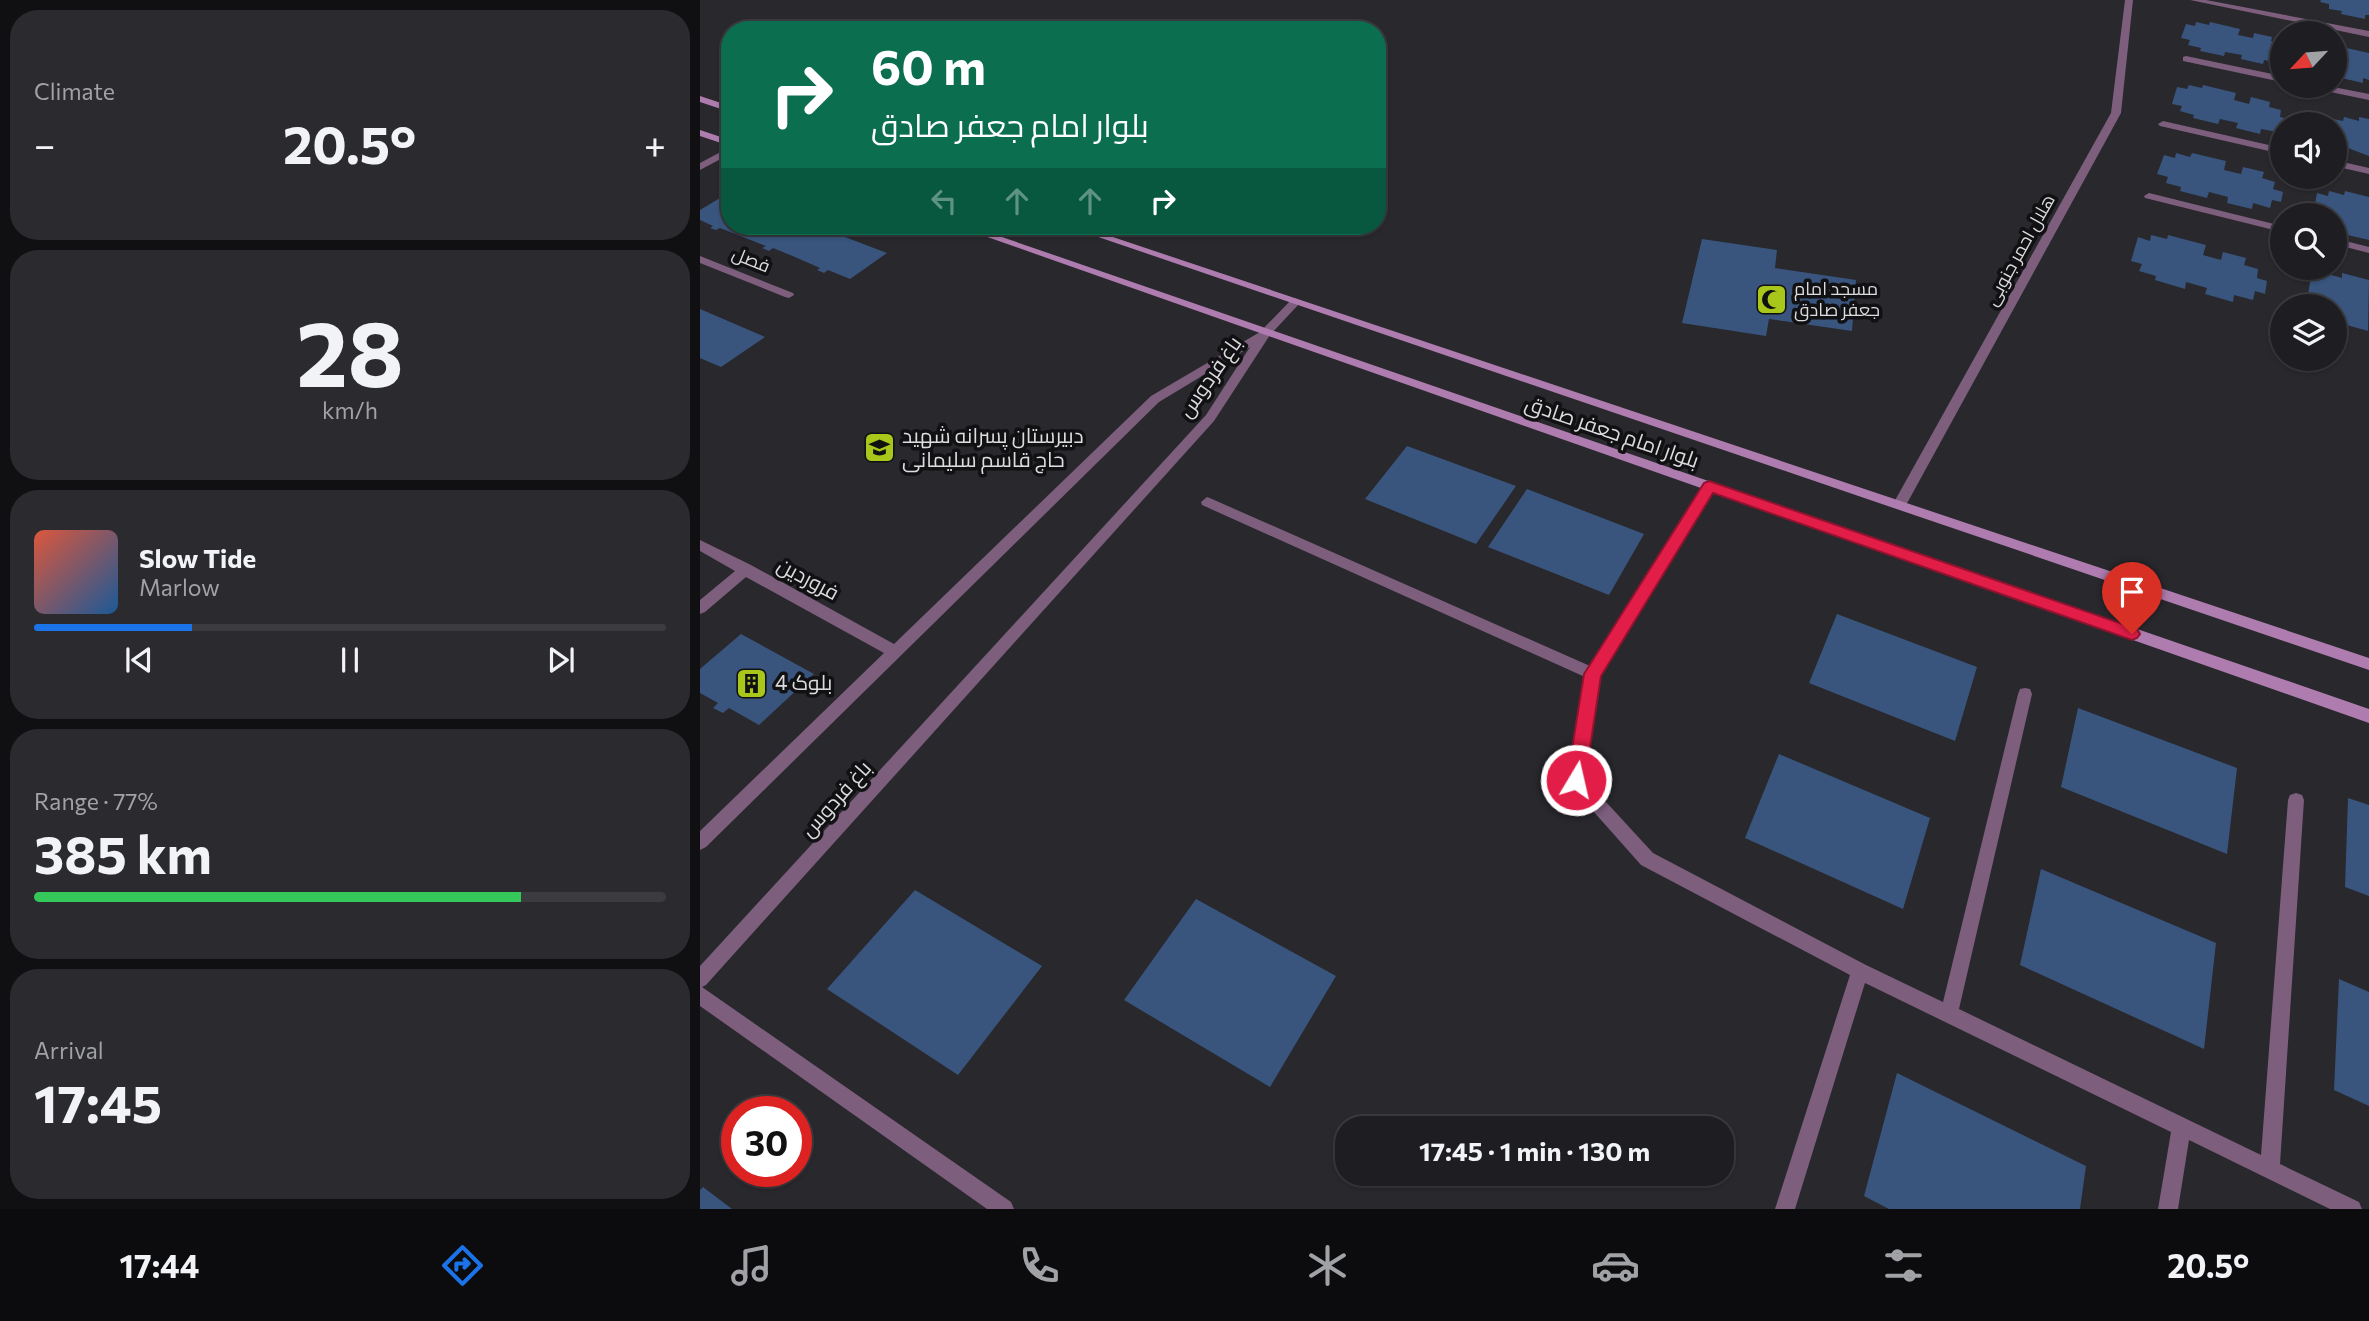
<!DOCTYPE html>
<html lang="en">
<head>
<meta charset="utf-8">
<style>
	body { margin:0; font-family:Commissioner,Cairo,sans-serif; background:#2b2b2f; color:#f1f3f6; height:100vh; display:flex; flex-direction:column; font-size:26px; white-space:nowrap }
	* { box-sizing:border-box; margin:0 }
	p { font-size:23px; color:#a1a2a5 }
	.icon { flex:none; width:38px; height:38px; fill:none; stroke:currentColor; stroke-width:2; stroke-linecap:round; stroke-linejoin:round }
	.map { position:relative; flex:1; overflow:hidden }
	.details { display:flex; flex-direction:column; gap:10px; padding:10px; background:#101013; width:700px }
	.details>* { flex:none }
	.hud { position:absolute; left:21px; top:21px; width:665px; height:214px; border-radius:28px; box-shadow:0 2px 5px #0004,0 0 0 2px #3c3c40; background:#0b6e4f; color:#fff; overflow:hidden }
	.needle { width:46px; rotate:244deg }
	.fabs { position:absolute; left:1570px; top:21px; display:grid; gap:14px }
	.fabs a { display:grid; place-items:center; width:77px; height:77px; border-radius:50%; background:#1e1e22; box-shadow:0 2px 5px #0004,0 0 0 2px #3c3c40; font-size:35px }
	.speed { position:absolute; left:21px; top:1096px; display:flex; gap:14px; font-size:35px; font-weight:700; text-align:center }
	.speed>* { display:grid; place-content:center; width:91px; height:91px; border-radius:50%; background:#1e1e22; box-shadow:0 2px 5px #0004,0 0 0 2px #3c3c40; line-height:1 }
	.speed .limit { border:10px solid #d22; background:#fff; color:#111 }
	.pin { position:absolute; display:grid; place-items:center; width:60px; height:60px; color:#fff; margin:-72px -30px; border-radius:50% 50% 50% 0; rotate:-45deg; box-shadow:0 0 7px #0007 }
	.pin .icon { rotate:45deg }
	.me { position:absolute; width:77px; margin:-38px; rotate:9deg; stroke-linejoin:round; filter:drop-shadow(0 0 5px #0008) }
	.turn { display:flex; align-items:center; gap:24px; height:147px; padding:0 35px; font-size:32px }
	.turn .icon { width:91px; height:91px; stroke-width:2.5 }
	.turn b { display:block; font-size:49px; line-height:60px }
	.lanes { display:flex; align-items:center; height:66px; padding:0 35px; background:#0003; justify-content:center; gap:35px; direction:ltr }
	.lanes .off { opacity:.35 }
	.big { font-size:52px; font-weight:700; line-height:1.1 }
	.details .card { flex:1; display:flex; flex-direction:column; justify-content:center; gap:10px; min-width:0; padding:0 24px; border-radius:28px; background:#2b2b2f }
	.details .dial { align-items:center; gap:0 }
	.dial b { font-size:91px; line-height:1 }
	.song { display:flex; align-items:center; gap:21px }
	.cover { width:84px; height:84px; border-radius:10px; background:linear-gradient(135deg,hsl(10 70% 55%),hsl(210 70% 35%)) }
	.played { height:7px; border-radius:4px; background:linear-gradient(90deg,#1a73e8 25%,#3c3c40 25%) }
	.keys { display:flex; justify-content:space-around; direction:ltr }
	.heat { display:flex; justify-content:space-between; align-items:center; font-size:38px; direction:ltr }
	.charge { height:10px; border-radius:5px; background:linear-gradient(90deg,#34c759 77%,#3c3c40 0) }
	.trip { position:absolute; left:635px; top:1116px; width:399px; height:70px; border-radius:28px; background:#1e1e22; box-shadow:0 2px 5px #0004,0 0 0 2px #3c3c40; font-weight:700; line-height:70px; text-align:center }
	.tab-bar { display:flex; height:112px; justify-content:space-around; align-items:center; background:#0c0c0e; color:#a1a2a5 }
	.tab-bar .icon { width:49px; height:49px }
	.tab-bar .selected { color:#1a73e8 }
	.tab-bar b { font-size:32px; color:#f1f3f6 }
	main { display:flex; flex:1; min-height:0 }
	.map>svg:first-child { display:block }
</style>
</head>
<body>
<main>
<section class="details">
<div class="card"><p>Climate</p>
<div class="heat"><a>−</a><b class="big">20.5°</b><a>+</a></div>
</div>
<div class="card dial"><b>28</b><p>km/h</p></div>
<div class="card">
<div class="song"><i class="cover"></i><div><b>Slow Tide</b><p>Marlow</p></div></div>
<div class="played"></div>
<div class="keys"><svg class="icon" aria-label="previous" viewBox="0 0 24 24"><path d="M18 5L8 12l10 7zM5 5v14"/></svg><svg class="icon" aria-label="pause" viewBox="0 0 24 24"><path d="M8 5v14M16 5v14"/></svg><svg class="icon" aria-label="next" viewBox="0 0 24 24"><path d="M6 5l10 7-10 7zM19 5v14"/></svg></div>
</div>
<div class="card"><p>Range · 77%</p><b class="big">385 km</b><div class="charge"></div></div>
<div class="card"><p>Arrival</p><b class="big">17:45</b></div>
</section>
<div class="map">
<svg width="1669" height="1209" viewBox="0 0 1669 1209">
	<rect width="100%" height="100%" fill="#28282d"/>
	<path fill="#39557e" d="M1621 0H1669V15H1665V19L1641 14 1642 11 1629 9V4L1620 2Z
		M1496 22 1509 25 1510 22 1540 29 1538 35 1553 38 1554 33 1572 37 1571 41 1582 44V58L1580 57 1578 63 1564 60 1563 64 1541 59 1542 55 1525 52 1524 56 1500 51 1501 48 1488 45 1490 40 1481 38 1486 24 1495 26Z
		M1642 47 1669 53V80L1663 78V83L1637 77 1634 74V49L1642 50Z
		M1489 85 1502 88 1503 85 1536 93 1534 100 1549 104 1551 97 1570 102 1569 107 1581 110 1580 117 1589 119 1587 124 1578 126 1577 132 1561 129 1560 134 1536 128 1538 123 1520 119 1518 124 1493 118 1494 115 1480 111 1482 106 1472 104 1477 87 1487 89Z
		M1644 117 1659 121V117L1669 119V156L1640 145 1641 140 1634 138 1633 119 1643 121Z
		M1476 153 1490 157 1492 153 1526 161 1524 170 1541 174 1543 167 1564 172 1562 178 1575 182 1573 189 1583 192 1581 202 1572 200 1570 208 1553 203 1552 209 1527 203 1528 197 1509 192 1507 198 1480 191 1481 187 1466 183 1468 177 1457 174 1464 155 1475 158Z
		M1629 191 1644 195 1645 191 1669 197V240L1639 233 1640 228 1634 227V215H1613L1617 193 1628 196Z
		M30 192V226H116L187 253 150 279 128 270 124 273 117 270 120 268 95 257 73 248 69 251 62 248 66 246 20 228 16 230 10 228 13 226 0 220V210Z
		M1451 235 1467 239 1468 235 1506 245 1503 255 1521 260 1523 252 1546 258 1544 265 1558 269 1557 278 1567 281 1565 294 1555 291 1553 300 1534 295 1533 302 1505 294 1507 288 1486 282 1485 289 1455 280 1456 276 1439 271 1442 264 1431 261 1438 237 1450 241Z
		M1002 239 1077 250 1075 268 1156 280 1152 331 1069 319 1066 336 982 323Z
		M1624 273 1642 278V273L1669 280 1668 331 1636 322 1634 306H1619L1607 301 1611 276 1624 279Z
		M0 309 7 312 65 337 21 367 0 358Z
		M707 446 816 486 776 544 665 499Z
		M827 489 944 534 909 595 788 547Z
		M1137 614 1277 667 1255 741 1109 683Z
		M41 634 114 674 59 725 29 708 23 713 13 708 18 703 0 693V669Z
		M1378 708 1537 768 1527 854 1361 787Z
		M1079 754 1230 818 1203 909 1045 838Z
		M1648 798 1669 805V896L1645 887Z
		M1341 869 1516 943 1504 1049 1320 965Z
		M215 890 342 966 258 1075 127 989Z
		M496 899 636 976 570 1087 424 1000Z
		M1639 979 1669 992V1106L1634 1090Z
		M1197 1073 1386 1166 1380 1209H1189L1164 1196Z
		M3 1187 32 1209H0V1190Z"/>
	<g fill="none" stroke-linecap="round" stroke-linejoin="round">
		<path fill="#7d5e7d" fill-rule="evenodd" d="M1425 0H1433L1421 113 1205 507H1195L1193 504 1411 113Z
			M1490 0H1506L1669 31V37Z
			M1486 56 1582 76V82L1483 61V57Z
			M1612 86H1628L1669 94V100L1616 89Z
			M1463 121 1582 148V154L1460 126 1458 124Z
			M30 147V154L0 170V163Z
			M1634 160 1669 168V174L1634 166Z
			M1449 193 1582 226V232L1445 198 1444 196Z
			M1634 238 1669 247V253L1634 244Z
			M0 256 93 293 94 295 89 298 85 297 0 263Z
			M595 298 601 302 599 304 570 335 514 421 6 985 2 987 311 1202 314 1209H287L0 1006V966L506 415 550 347 459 402 6 847 0 850V831L184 653 46 577 5 612 0 614V600L35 571 0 551V540L51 565 194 644 451 396 560 332 591 300Z
			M1009 482 1015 487 1014 490 900 675 884 778 953 853 1166 965 1243 1002 1318 694 1320 689 1325 688 1330 689 1332 694 1259 1009 1561 1155 1588 800 1590 795 1596 793 1602 795 1604 800 1580 1164 1659 1202 1662 1209H1630L1489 1140 1478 1209H1458L1471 1132 1165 983 1095 1209H1075L1150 975 941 865 870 785 868 780 885 677 502 505 501 502 507 497 512 499 890 666 1004 484Z"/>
		<path fill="#ae7cae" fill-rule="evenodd" d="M0 96 30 106V112L0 102Z
			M0 130 30 140V146L0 136Z
			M256 226H270L1669 709V723Z
			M366 226H380L1669 658V670Z"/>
	</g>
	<path fill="#e11d48" stroke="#92132f" stroke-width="2" d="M1009 481 1437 629 1440 634 1437 638 1432 640 1013 493 901 676 885 780 883 786 876 788 870 786 867 780 884 674 1004 483Z"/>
	<defs>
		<symbol id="mosque-square" viewBox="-11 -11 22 22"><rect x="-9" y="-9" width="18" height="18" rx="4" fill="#a9c71b" stroke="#111113"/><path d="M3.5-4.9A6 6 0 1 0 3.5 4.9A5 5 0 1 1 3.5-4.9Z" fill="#111"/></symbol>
		<symbol id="school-square" viewBox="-11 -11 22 22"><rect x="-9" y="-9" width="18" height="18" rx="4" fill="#a9c71b" stroke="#111113"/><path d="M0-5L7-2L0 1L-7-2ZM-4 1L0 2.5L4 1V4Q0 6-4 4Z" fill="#111"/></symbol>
		<symbol id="building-square" viewBox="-11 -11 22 22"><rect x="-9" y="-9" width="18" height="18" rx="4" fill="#a9c71b" stroke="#111113"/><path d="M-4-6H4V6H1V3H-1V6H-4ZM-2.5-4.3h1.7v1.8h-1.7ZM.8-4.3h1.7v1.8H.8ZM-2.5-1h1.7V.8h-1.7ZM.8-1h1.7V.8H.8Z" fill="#111"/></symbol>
	</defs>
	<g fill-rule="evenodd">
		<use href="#mosque-square" x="1054" y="282" width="35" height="35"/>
		<use href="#school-square" x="162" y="430" width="35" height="35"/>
		<use href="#building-square" x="34" y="666" width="35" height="35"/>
	</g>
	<g text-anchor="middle" stroke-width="7" stroke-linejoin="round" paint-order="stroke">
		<g font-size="18" fill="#dcdcdf" stroke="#111113">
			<text transform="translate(1320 250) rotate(-61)" y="6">هلال احمر جنوبی</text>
			<text transform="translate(51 260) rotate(22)" y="6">فصل</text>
		</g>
		<g font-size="18" fill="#dcdcdf" stroke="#111113" text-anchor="start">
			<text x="1094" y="295">مسجد امام<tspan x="1094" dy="21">جعفر صادق</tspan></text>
		</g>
		<g font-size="21" fill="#dcdcdf" stroke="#111113">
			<text transform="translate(510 377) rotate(-55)" y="7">باغ فردوس</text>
			<text transform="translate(912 432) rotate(19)" y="7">بلوار امام جعفر صادق</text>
			<text transform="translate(108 579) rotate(28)" y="7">فروردین</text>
			<text transform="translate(136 799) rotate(-48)" y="7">باغ فردوس</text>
		</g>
		<g font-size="21" fill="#dcdcdf" stroke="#111113" text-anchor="start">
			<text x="202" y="443">دبیرستان پسرانه شهید<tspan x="202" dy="24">حاج قاسم سلیمانی</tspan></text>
			<text x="75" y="690">بلوک 4</text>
		</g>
	</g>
</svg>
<div class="fabs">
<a><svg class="needle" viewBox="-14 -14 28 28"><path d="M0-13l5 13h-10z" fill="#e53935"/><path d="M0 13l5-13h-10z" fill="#a1a2a5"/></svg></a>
<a><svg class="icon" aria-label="sound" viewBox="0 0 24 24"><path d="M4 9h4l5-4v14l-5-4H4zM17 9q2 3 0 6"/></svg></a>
<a><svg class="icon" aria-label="search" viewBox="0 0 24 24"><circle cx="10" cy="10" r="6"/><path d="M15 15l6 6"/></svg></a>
<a><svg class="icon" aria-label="layers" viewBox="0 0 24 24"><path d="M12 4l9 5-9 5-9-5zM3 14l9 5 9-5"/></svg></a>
</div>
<div class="speed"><div class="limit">30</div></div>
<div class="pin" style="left:1432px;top:634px;background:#d93025"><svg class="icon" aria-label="arrive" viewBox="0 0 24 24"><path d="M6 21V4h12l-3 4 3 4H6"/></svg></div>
<svg class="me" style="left:876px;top:780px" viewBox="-20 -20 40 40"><circle r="17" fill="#e11d48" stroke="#fff" stroke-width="3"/><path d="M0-11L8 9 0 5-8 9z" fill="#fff"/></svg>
<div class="trip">17:45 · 1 min · 130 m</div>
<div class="hud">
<div class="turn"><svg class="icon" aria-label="right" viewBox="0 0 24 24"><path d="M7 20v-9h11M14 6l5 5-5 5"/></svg><div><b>60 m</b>بلوار امام جعفر صادق</div></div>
<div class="lanes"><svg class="icon off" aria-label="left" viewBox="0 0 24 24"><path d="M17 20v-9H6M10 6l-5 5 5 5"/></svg><svg class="icon off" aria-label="ahead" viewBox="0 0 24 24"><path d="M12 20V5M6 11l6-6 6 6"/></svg><svg class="icon off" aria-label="ahead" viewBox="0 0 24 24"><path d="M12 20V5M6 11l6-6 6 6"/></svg><svg class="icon" aria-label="right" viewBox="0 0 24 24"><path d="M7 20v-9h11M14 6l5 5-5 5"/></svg></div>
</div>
</div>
</main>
<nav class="tab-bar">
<b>17:44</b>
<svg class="icon selected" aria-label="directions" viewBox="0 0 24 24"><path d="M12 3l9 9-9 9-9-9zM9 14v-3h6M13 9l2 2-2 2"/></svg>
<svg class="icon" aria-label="music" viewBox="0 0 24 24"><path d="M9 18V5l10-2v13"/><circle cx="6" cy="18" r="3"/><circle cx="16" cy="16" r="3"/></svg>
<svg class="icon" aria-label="phone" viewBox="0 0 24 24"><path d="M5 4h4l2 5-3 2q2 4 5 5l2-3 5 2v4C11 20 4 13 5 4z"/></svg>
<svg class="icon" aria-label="climate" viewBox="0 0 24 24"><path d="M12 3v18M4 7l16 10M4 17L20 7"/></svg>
<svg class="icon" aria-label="car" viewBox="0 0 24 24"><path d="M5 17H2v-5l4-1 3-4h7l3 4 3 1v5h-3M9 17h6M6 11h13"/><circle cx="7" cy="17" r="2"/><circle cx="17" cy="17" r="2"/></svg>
<svg class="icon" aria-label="filters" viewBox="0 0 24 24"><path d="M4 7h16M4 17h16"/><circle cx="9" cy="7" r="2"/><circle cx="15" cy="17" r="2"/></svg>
<b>20.5°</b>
</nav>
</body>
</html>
